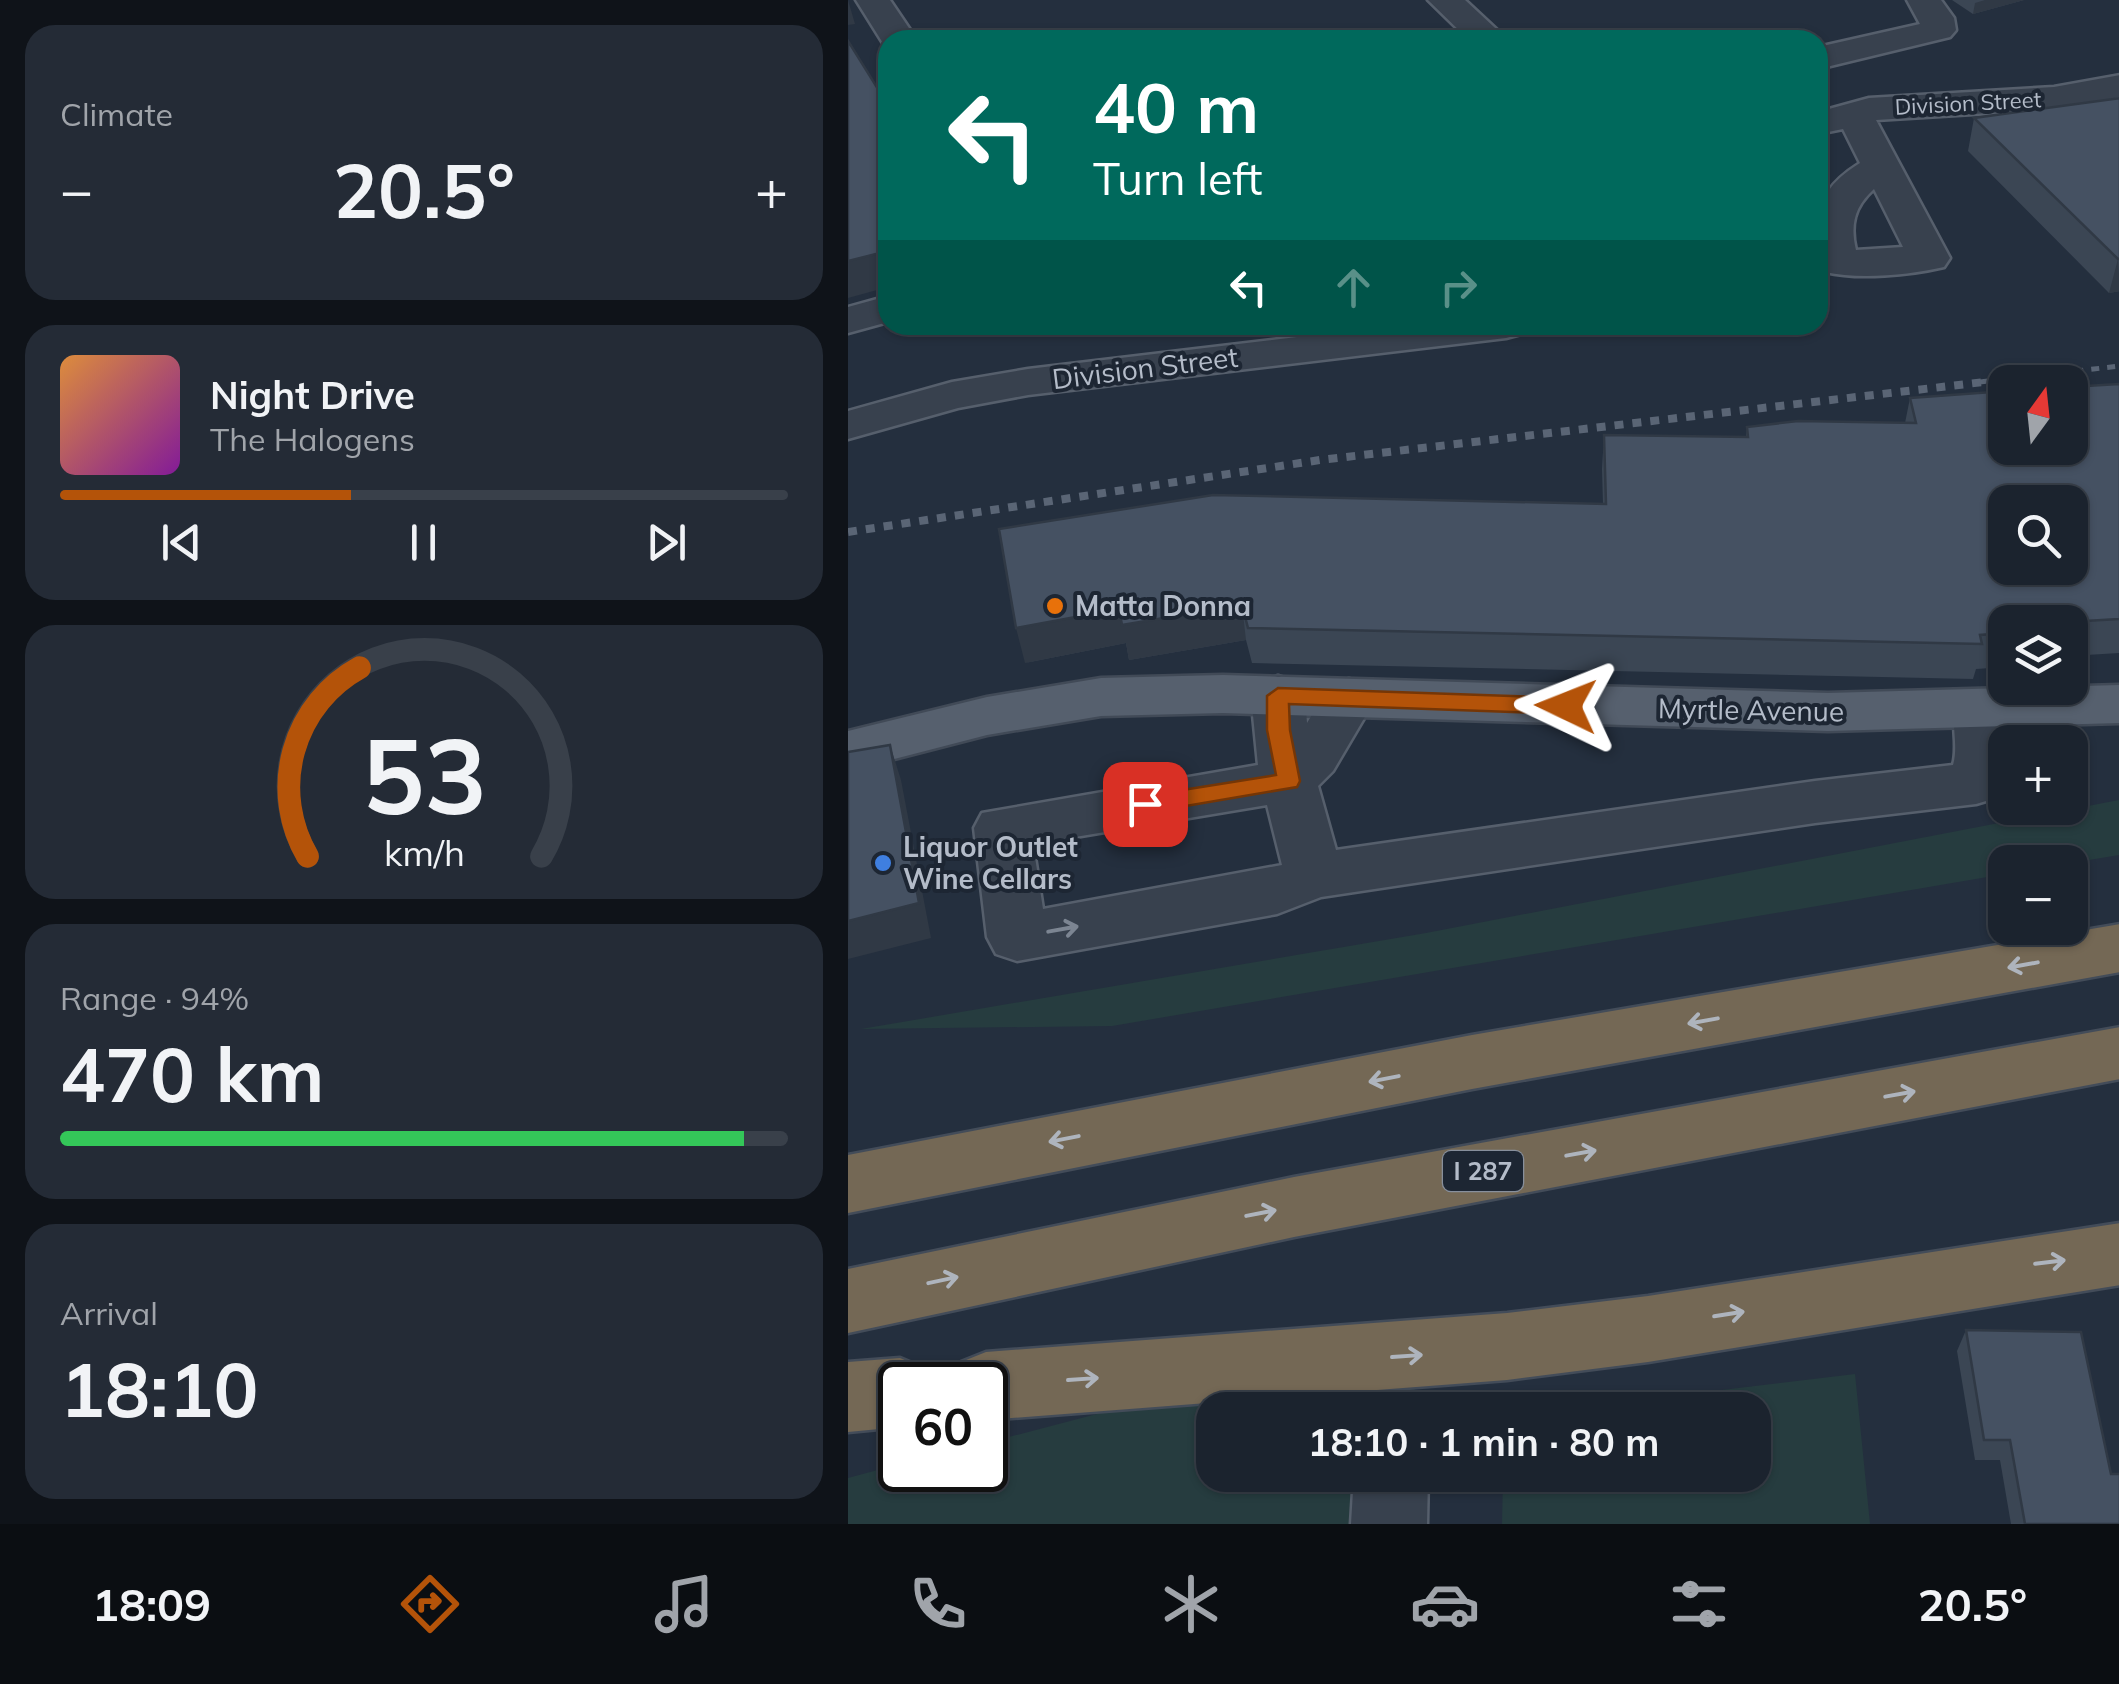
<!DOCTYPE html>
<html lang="en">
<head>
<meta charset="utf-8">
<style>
	body { margin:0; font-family:Mulish,sans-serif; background:#242b36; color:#f1f3f6; height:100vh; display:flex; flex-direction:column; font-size:38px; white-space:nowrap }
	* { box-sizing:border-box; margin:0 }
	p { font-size:32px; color:#a0a4aa }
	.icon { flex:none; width:55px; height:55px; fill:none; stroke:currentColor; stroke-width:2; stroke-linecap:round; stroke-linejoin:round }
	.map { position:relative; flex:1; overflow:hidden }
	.sheet { display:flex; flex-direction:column; gap:25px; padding:25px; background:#0f1319; width:848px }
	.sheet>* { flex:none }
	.guide { position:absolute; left:30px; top:30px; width:950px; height:305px; border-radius:30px; box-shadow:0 2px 8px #0004,0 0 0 2px #39404a; background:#00695c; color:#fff; overflow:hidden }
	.needle { width:65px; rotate:15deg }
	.fabs { position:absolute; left:1140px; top:365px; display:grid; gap:20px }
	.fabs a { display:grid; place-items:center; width:100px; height:100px; border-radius:20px; background:#1b232e; box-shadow:0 2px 8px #0004,0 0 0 2px #39404a; font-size:50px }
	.speed { position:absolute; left:30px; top:1362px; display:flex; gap:20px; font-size:50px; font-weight:700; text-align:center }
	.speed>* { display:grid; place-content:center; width:130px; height:130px; border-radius:50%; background:#1b232e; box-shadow:0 2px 8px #0004,0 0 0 2px #39404a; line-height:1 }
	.speed .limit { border:5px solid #111; border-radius:15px; background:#fff; color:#111 }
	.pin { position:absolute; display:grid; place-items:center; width:85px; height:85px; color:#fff; margin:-42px; border-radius:20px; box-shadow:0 5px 15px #0006 }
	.me { position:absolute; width:110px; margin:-55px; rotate:272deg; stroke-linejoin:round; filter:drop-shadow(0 0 8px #0008) }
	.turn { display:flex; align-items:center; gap:35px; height:210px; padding:0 50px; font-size:45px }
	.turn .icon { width:130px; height:130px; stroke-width:2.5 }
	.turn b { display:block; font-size:70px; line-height:85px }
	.lanes { display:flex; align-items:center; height:95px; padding:0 50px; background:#0003; justify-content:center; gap:50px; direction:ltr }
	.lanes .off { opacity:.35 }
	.big { font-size:75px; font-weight:700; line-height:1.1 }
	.sheet .tile { flex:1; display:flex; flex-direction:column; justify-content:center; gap:15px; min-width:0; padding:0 35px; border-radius:30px; background:#242b36 }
	.sheet .dial { align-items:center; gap:0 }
	.dial svg { height:260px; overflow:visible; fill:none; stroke:#39404a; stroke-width:7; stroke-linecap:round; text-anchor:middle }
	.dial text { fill:#f1f3f6; stroke:none }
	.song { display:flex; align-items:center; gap:30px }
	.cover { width:120px; height:120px; border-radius:15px; background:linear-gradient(135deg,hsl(30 70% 55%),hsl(290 70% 35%)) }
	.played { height:10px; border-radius:5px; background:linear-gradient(90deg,#b45309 40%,#39404a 40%) }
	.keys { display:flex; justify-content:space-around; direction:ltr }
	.heat { display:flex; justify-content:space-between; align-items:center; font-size:55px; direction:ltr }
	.charge { height:15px; border-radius:8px; background:linear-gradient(90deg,#34c759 94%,#39404a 0) }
	.trip { position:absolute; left:348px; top:1392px; width:575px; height:100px; border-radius:30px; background:#1b232e; box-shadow:0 2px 8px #0004,0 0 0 2px #39404a; font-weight:700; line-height:100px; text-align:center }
	.tab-bar { display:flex; height:160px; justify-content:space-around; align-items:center; background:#0b0e12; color:#a0a4aa }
	.tab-bar .icon { width:70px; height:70px }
	.tab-bar .on { color:#b45309 }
	.tab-bar b { font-size:45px; color:#f1f3f6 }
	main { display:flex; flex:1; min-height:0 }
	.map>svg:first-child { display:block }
</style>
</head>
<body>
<main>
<section class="sheet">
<div class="tile"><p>Climate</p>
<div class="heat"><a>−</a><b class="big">20.5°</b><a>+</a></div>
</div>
<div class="tile">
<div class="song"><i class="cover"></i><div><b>Night Drive</b><p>The Halogens</p></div></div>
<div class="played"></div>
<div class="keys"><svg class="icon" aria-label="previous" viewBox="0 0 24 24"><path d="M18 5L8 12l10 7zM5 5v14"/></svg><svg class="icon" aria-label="pause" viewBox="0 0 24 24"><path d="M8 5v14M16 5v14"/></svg><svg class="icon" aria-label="next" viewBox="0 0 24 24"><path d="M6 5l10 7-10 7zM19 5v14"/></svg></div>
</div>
<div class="tile dial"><svg viewBox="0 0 100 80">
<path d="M14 69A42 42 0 1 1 86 69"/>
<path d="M14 69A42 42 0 0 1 30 11" stroke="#b45309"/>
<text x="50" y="56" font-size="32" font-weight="700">53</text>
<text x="50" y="72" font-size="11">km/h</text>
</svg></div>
<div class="tile"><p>Range · 94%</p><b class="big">470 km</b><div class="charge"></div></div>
<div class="tile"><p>Arrival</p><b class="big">18:10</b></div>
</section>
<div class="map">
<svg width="1272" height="1524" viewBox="0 0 1272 1524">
	<rect width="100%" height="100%" fill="#242f3e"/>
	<path fill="#263c3f" d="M1271 800V855L1223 863 1158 862 1157 874 264 1026 13 1029 578 933Z
		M1007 1374 1022 1524H654L655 1475H905V1410H708Z
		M567 1378 566 1410H365V1475H563L561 1524H0V1478L52 1464V1470H138V1443L283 1405Z"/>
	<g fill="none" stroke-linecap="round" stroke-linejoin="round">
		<defs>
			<path id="minor" d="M8 0H42L69 40H40L38 48Z
				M580 0H617L660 40H621Z
				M1059 0H1093L1106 18 1108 30 1102 37 970 69V47L1072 24Z
				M1272 75V97L1206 109 1028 120 1102 258 1096 267C1062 275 1011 280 977 272 969 259 970 249 970 234 970 198 982 182 1012 163L995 129 970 134V112L1021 98 1206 87ZM1026 189 1055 247 1008 250C1002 225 1006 207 1026 189Z
				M40 296V322L0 333V307Z
				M549 325H680L673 334 658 338 180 395 110 408 0 439V411L104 382 180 369Z
				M430 676 449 682 457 695 459 723 482 685 501 679 520 685 528 698 485 771 470 786 488 850 967 781 1105 765C1112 741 1099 718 1112 696L1131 690 1150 696 1158 709 1163 742H1158V776L1148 798 1128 804 967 823 473 897 429 914 169 961 148 954 139 937 126 828 134 813 410 765 403 695 411 682ZM419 805 434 865 195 909 185 844Z
				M506 1475H580L579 1524H503Z"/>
			<path id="major" d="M375 675 980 693 1272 685V723L980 731 375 713 253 716 139 735 0 771V731L139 697 253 678Z"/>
			<path id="highway" d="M1272 924V972L624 1089 0 1213V1155L624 1035Z
				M1272 1027V1079L446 1237 0 1333V1269L446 1177Z
				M1272 1223V1285L800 1362 659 1380 138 1420V1385H102L113 1362 138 1352 659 1313 800 1296Z
				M52 1358 78 1369 85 1385H52V1427L0 1432V1362Z"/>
		</defs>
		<use href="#minor" stroke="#565f6c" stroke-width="5"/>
		<use href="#major" stroke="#414a57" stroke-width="5"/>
		<use href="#highway" stroke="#434c59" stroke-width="5"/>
		<use href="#minor" fill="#38414e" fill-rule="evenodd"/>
		<use href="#major" fill="#56606e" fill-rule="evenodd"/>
		<use href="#highway" fill="#746855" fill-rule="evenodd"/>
		<path stroke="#5a6575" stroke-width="5" stroke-dasharray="8 8" stroke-linecap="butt" d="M1132 382 1272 366"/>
		<path stroke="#5a6575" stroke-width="8" stroke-dasharray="9 9" stroke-linecap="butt" d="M0 532 472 460 1153 380"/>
	</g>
	<path fill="#3b4654" d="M1104 0H1176L1125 14Z
		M1272 98V291L1261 293 1120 151 1126 118Z
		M1272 384V653L1222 656V622H1158V667L1128 669 1125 679 404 663 398 640 281 660 278 643 177 663 755 504 754 469 756 435 898 437 899 427 1057 423 1062 398Z
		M1118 1330 1263 1474 1272 1524H1163L1152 1460H1127L1109 1351Z"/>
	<path fill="#303945" d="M0 0 7 24 0 25Z
		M1137 0H1176L1125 14 1127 3Z
		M40 251V287L0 298V261Z
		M1270 259 1272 291 1261 293Z
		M394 605 398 640 281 660 278 643 177 663 168 628 271 609Z
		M42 745 53 780 83 938 0 959V921Z"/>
	<path fill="#455162" stroke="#303945" stroke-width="2.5" fill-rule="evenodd" d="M0 41 40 105V251L0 261Z
		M1272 98V259H1270L1126 118Z
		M1272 384V619L1220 622H1158V633L1132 635 1134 644 400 628 394 605 274 625 271 609 168 628 151 529 365 495 758 504 756 435 900 437 899 427 950 421 1068 423 1062 398 1158 391V448H1222V387ZM1158 502H1222V568H1158Z
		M42 745 71 903 0 921V752Z
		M1118 1330 1233 1332 1263 1474H1272V1524H1177L1162 1440H1136Z"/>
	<defs><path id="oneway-shaft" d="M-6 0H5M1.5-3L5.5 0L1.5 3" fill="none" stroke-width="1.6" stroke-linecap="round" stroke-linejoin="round" transform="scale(2.5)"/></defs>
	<use stroke="#7c8592" href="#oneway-shaft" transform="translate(215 929) rotate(-10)"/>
	<g stroke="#aeb4bd">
		<use href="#oneway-shaft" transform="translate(1175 965) rotate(170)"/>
		<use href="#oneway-shaft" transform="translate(855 1021) rotate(170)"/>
		<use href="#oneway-shaft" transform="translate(536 1079) rotate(169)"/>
		<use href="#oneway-shaft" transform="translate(1052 1094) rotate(-10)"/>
		<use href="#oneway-shaft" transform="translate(216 1139) rotate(169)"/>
		<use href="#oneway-shaft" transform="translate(733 1153) rotate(-10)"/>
		<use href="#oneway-shaft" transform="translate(413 1213) rotate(-11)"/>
		<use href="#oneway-shaft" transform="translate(1202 1262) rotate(-7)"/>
		<use href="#oneway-shaft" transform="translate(95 1280) rotate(-12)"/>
		<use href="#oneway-shaft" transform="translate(881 1314) rotate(-9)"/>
		<use href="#oneway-shaft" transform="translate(559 1356) rotate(-4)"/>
		<use href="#oneway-shaft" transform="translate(235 1379) rotate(-4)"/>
	</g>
	<path fill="#b45309" stroke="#753606" stroke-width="2.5" d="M430 688 718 698 730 706 718 714 441 704 442 730 452 781 449 787 297 813 289 811 286 804 297 796 428 775 419 730V696Z"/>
	<circle fill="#e8710a" stroke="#1d2633" stroke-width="4" cx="207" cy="606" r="10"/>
	<circle fill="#3f7fe0" stroke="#1d2633" stroke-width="4" cx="35" cy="863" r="10"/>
	<g text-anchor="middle" stroke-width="8" stroke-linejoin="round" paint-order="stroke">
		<g font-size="22" fill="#b4bcc9" stroke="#1d2633">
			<text transform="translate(1120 103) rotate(-3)" y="8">Division Street</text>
		</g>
		<rect fill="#1d2633" stroke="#878f9c" stroke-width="2.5" x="595" y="1151" width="80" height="40" rx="8"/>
		<g font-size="25" font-weight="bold" fill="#b4bcc9">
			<text x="635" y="1180">I 287</text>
		</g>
		<g font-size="28" fill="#b4bcc9" stroke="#1d2633">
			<text transform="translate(297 368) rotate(-7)" y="10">Division Street</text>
			<text transform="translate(903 710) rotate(1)" y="10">Myrtle Avenue</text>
		</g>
		<g font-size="28" font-weight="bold" fill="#b4bcc9" stroke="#1d2633" text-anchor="start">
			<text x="227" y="616">Matta Donna</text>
			<text x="55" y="857">Liquor Outlet<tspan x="55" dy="32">Wine Cellars</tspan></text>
		</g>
	</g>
</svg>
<div class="fabs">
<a><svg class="needle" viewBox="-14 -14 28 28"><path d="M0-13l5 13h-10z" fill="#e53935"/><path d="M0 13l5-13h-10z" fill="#a0a4aa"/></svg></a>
<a><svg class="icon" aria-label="search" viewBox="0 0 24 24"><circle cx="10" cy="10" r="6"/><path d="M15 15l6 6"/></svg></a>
<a><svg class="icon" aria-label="layers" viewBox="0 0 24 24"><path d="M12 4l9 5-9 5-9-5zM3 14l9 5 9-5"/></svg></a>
<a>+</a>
<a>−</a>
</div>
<div class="speed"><div class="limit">60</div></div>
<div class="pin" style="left:297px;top:804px;background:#d93025"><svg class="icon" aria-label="arrive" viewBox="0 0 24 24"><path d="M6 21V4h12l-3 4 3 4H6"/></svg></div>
<svg class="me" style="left:718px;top:706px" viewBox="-20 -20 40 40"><path d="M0-17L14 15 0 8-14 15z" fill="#b45309" stroke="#fff" stroke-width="4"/></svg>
<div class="trip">18:10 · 1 min · 80 m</div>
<div class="guide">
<div class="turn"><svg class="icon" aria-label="left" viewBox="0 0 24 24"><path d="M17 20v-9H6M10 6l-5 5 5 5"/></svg><div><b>40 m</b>Turn left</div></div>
<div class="lanes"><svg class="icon" aria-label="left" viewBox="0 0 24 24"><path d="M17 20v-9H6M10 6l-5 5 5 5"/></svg><svg class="icon off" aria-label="ahead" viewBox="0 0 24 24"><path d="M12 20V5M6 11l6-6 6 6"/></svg><svg class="icon off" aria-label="right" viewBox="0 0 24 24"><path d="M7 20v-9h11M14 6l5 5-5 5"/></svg></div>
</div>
</div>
</main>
<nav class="tab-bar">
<b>18:09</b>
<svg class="icon on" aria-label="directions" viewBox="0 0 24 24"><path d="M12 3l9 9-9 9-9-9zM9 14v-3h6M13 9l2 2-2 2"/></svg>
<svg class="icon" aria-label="music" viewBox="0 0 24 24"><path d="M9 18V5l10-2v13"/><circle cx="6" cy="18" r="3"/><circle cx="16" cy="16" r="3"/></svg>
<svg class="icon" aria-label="phone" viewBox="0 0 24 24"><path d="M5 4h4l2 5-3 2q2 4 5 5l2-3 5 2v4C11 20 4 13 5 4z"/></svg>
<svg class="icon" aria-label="climate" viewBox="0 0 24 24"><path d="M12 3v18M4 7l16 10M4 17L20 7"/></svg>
<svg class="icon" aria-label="car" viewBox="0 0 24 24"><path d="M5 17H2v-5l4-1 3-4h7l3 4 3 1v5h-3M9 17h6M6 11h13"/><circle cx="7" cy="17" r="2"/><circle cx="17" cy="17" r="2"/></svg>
<svg class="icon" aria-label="filters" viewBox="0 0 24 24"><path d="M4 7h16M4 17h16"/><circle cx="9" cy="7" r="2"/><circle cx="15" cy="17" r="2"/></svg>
<b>20.5°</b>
</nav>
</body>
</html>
